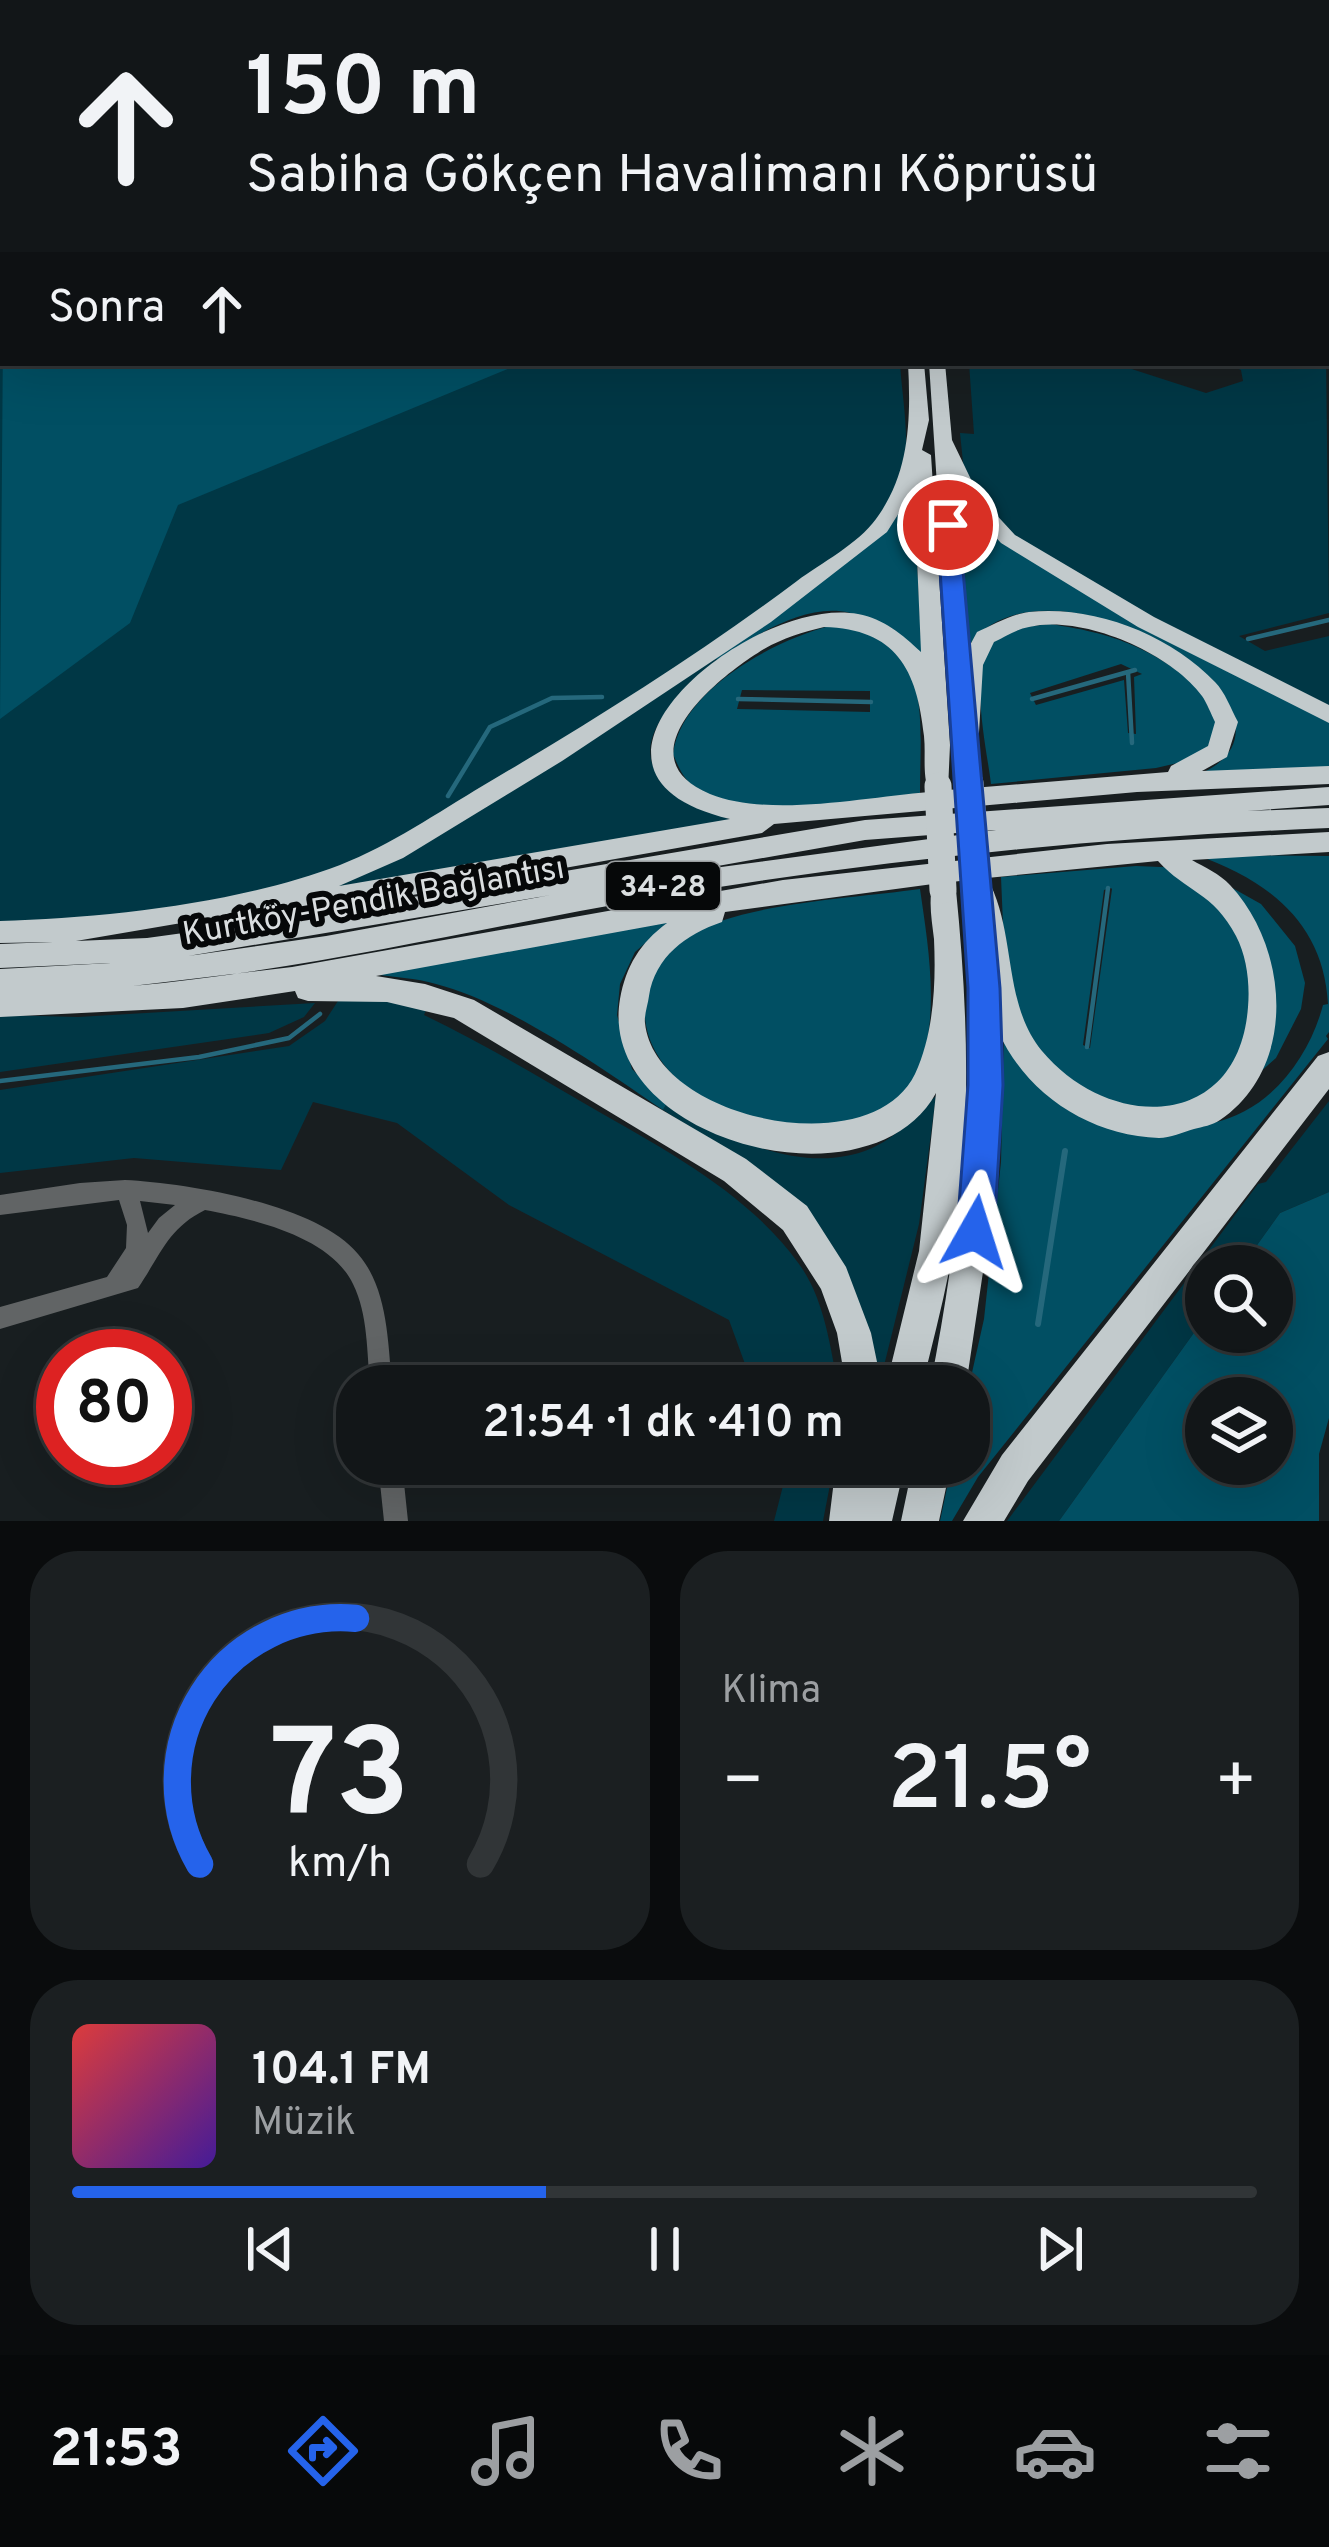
<!DOCTYPE html>
<html lang="tr">
<head>
<meta charset="utf-8">
<style>
	body { margin:0; font-family:Overpass,sans-serif; background:#1b1f21; color:#f1f3f6; height:100vh; display:flex; flex-direction:column; font-size:45px; white-space:nowrap }
	* { box-sizing:border-box; margin:0 }
	p { font-size:39px; color:#9c9fa2 }
	.icon { flex:none; width:66px; height:66px; fill:none; stroke:currentColor; stroke-width:2; stroke-linecap:round; stroke-linejoin:round }
	.map { position:relative; height:1521px; overflow:hidden }
	.side { display:flex; flex-direction:column; gap:30px; padding:30px; background:#0a0c0d; flex:1 }
	.side>* { flex:none }
	.banner { position:absolute; left:0px; top:0px; width:1329px; height:366px; box-shadow:0 12px 48px #0002,0 0 0 3px #313537; background:#121618; color:#f1f3f6; overflow:hidden }
	.buttons { position:absolute; left:1185px; top:1245px; display:grid; gap:24px }
	.buttons a { display:grid; place-items:center; width:108px; height:108px; border-radius:50%; background:#121618; box-shadow:0 12px 48px #0002,0 0 0 3px #313537; font-size:60px }
	.speed { position:absolute; left:36px; top:1329px; display:flex; gap:24px; font-size:60px; font-weight:700; text-align:center }
	.speed>* { display:grid; place-content:center; width:156px; height:156px; border-radius:50%; background:#121618; box-shadow:0 12px 48px #0002,0 0 0 3px #313537; line-height:1 }
	.speed .limit { border:18px solid #d22; background:#fff; color:#111 }
	.pin { position:absolute; display:grid; place-items:center; width:102px; height:102px; color:#fff; margin:-51px; border:6px solid #fff; border-radius:50%; box-shadow:0 3px 12px #0007 }
	.me { position:absolute; width:132px; margin:-66px; rotate:6deg; stroke-linejoin:round; filter:drop-shadow(0 0 9px #0008) }
	.turn { display:flex; align-items:center; gap:42px; height:252px; padding:0 48px; font-size:54px }
	.turn .icon { width:156px; height:156px; stroke-width:2.5 }
	.turn b { display:block; font-size:84px; line-height:102px }
	.then { display:flex; align-items:center; height:114px; padding:0 48px; background:#0003; gap:24px; font-size:45px }
	.big { font-size:90px; font-weight:600; line-height:1.1 }
	.side .card { flex:1; display:flex; flex-direction:column; justify-content:center; gap:18px; min-width:0; padding:0 42px; border-radius:48px; background:#1b1f21 }
	.side .dial { align-items:center; gap:0 }
	.dial svg { height:312px; overflow:visible; fill:none; stroke:#313537; stroke-width:7; stroke-linecap:round; text-anchor:middle }
	.dial text { fill:#f1f3f6; stroke:none }
	.song { display:flex; align-items:center; gap:36px }
	.cover { width:144px; height:144px; border-radius:18px; background:linear-gradient(135deg,hsl(0 70% 55%),hsl(260 70% 35%)) }
	.played { height:12px; border-radius:6px; background:linear-gradient(90deg,#2563eb 40%,#313537 40%) }
	.keys { display:flex; justify-content:space-around; direction:ltr }
	.heat { display:flex; justify-content:space-between; align-items:center; font-size:66px; direction:ltr }
	.side .tiles { flex:1; display:grid; gap:30px; grid-template-columns:1fr 1fr }
	.card:last-child { grid-column:span 2 }
	.trip { position:absolute; left:336px; top:1365px; width:654px; height:120px; border-radius:48px; background:#121618; box-shadow:0 12px 48px #0002,0 0 0 3px #313537; font-weight:600; line-height:120px; text-align:center }
	.tab-bar { display:flex; height:192px; justify-content:space-around; align-items:center; background:#07090a; color:#9c9fa2 }
	.tab-bar .icon { width:84px; height:84px }
	.tab-bar .current { color:#2563eb }
	.tab-bar b { font-size:54px; color:#f1f3f6 }
	.map>svg:first-child { display:block }
</style>
</head>
<body>
<div class="map">
<svg width="1329" height="1521" viewBox="0 0 1329 1521">
	<rect width="100%" height="100%" fill="#181e20"/>
	<path fill="#003745" d="M0 0 720 3H3V363H900C902 402 916 464 893 498 863 546 806 577 761 609 664 677 564 742 461 801 417 826 372 857 324 873 221 909 109 920 0 922Z
		M1326 354 1329 613 1239 636 1265 651 1329 636V709L1144 614 1016 538 990 516 964 472 960 433 974 434 969 363H1113L1206 393 1243 381 1241 370 1226 363H1326Z
		M714 657 717 660C637 729 614 777 732 820L311 892Z
		M338 1001H393L426 1010 424 1015C482 1043 538 1076 594 1109 667 1151 749 1194 799 1264 824 1298 830 1345 838 1386H753L729 1320 509 1205 397 1123 313 1102 281 1170 134 1158 0 1173V1090L289 1046 325 1021Z
		M315 1003 304 1017 269 1033 0 1072V1015L78 1017Z
		M936 1096 919 1224 879 1386C868 1313 840 1248 788 1194 758 1163 700 1135 663 1110L667 1103C724 1136 802 1177 870 1149 896 1138 916 1115 936 1096Z
		M1329 1101V1192L1280 1213 1242 1266H1206V1316L1059 1521H1007L1258 1184 1266 1182Z
		M780 1464H834L823 1521H774L785 1478Z"/>
	<path fill="#014f63" fill-rule="evenodd" d="M0 0H402L415 3H3L0 139Z
		M3 335V363H522L178 505 130 623 0 719Z
		M956 492 976 518 1007 543 1329 722V769L1204 772C1329 710 1050 539 970 644Z
		M906 501 914 503 922 657C904 644 886 629 866 619 817 593 757 635 717 660L714 657Z
		M1050 624C1124 635 1156 651 1213 698L1218 738 1199 758 1156 768 991 784C987 749 966 662 996 639 1012 627 1031 626 1050 624ZM1121 664 1142 674 1134 677 1136 734 1128 733 1124 680 1036 705 1030 693Z
		M829 626C935 634 920 712 920 793 859 801 744 826 693 786 683 778 678 766 673 754 681 690 773 641 829 626ZM742 690 870 691V712L737 709Z
		M1196 855 1329 856V1032L1326 1036 1328 1039 978 1477 952 1521H940L952 1464H969V1386L984 1319 1001 1162 1004 1036 1045 1090C1074 1096 1192 1128 1212 1123 1270 1111 1309 1058 1323 1005L1328 1004C1324 924 1269 880 1196 855Z
		M1136 866 1185 868 1211 876 1261 904 1295 946 1305 983 1301 1009 1276 1058 1248 1083 1172 1113 1091 1101 1024 1036 1004 948 1001 877ZM1111 888 1112 889 1090 1048 1083 1045 1104 890Z
		M920 889C930 959 952 1076 877 1117 871 1121 861 1129 853 1130 838 1133 814 1126 799 1124 782 1122 761 1123 744 1117 693 1101 640 1060 645 1003 648 975 665 951 688 936 739 903 857 898 920 889Z
		M673 919 635 952 620 984 617 1015 632 1069 667 1103 663 1110C602 1068 507 1002 436 984 416 978 393 977 372 974Z
		M1329 1192V1418L1319 1454V1521H1059L1206 1316V1332H1272V1266H1242L1280 1213ZM1206 1398H1272V1464H1206Z"/>
	<g fill="none" stroke-linecap="round" stroke-linejoin="round">
		<path stroke="#25687c" stroke-width="4.5" d="M1248 639 1329 620
			M1128 672 1132 743
			M738 699 871 702
			M1032 699 1135 670
			M448 796 490 727 552 698 602 697
			M1087 1047 1108 888
			M0 1081 199 1057 289 1038 320 1014"/>
		<path stroke="#25687c" stroke-width="6" d="M1038 1324 1065 1151"/>
		<path fill="#616465" fill-rule="evenodd" d="M1278 0H1285L1289 3H1282Z
			M1326 24 1329 25V30L1326 29Z
			M1326 186H1329V191H1326Z
			M125 1180C187 1183 317 1204 358 1254 388 1288 388 1343 392 1386H370C367 1353 368 1314 353 1284 330 1236 253 1219 205 1210 168 1228 160 1256 138 1288L0 1329V1307L107 1277 126 1248 127 1225 119 1200 0 1215V1195L80 1183ZM140 1201 175 1205 159 1218 148 1233Z
			M378 1464H402L408 1521H384Z"/>
		<path fill="#c2cacc" fill-rule="evenodd" d="M908 363H924L929 420 922 450 931 455 950 745 948 790 1168 772 1171 766 1208 746 1215 722C1211 714 1207 703 1202 696 1171 653 1082 614 1029 627 1017 629 1005 637 994 642L983 665 978 749 974 755H958L954 749 959 691 950 684 929 363H945L952 440 979 496 1015 535 1154 617 1329 705V723L1138 627 1001 543 963 502 956 488 969 647 977 632C993 625 1012 614 1029 612 1095 605 1170 635 1215 682 1225 692 1231 709 1238 722L1227 757 1202 771 1329 766V784L1137 792 774 824 762 833 288 917 279 914 275 907 76 941 147 938 284 919 865 820 1329 787V805L1247 811 1329 808V828C1102 837 876 860 652 898 479 928 307 970 132 986L292 967 783 880 1107 844 1329 832V852L1192 860C1204 867 1220 874 1230 885 1289 948 1298 1067 1220 1120 1213 1125 1202 1127 1194 1129 1183 1132 1170 1138 1159 1138 1091 1136 1027 1095 999 1033L990 1225 966 1386H930C959 1243 972 1100 968 954L972 946 980 943 965 886 968 880 952 882 956 890C968 1010 972 1130 953 1250 945 1296 933 1341 922 1386H886L919 1251 936 1093C871 1213 596 1141 620 999 626 966 640 943 667 923L376 976 425 984 474 1000 746 1159 807 1206 846 1267 871 1333 882 1386H846L837 1333 821 1289 783 1230 724 1181 454 1018 387 1002 308 1001 298 998 295 991 183 1008 0 1017V969L111 963 0 968V944L53 942 0 943V921C107 918 240 903 340 865 391 845 437 813 484 785 591 722 698 655 797 581 821 563 858 544 876 519 910 473 911 419 908 363ZM914 489 921 652C902 634 884 619 858 614 752 594 534 773 730 819L339 886 403 858 562 761 771 622 887 532ZM824 627C896 629 917 669 924 736 926 755 922 774 929 792 865 797 770 818 710 794 620 756 719 676 764 649 783 638 803 632 824 627ZM996 830 684 872 865 840ZM1158 861C1186 892 1213 892 1236 936 1247 957 1250 984 1248 1007 1239 1131 1110 1132 1042 1051 1002 1003 1017 931 987 878ZM933 884C928 901 932 921 934 939 936 983 934 1033 915 1074 871 1165 655 1120 645 1023 644 1015 648 1004 649 996 655 957 686 934 722 922L725 912ZM551 895 326 936 188 956Z
			M1329 1052V1089L1028 1481 1004 1521H963L1002 1455 1318 1056Z
			M836 1464H905L892 1521H829Z
			M913 1464H951L939 1521H901Z"/>
		<path stroke="#c2cacc" stroke-width="27" d="M970 783 978 886
			M938 786 943 890"/>
	</g>
	<path fill="#2563eb" stroke="#184099" stroke-width="3" d="M948 518 959 525 1000 988 1003 1085 994 1232 989 1246 975 1251 962 1246 957 1232 968 1085V988L937 525Z"/>
	<g text-anchor="middle" stroke-width="12" stroke-linejoin="round" paint-order="stroke">
		<rect fill="#060809" stroke="#9a9ea0" stroke-width="3" x="606" y="862" width="114" height="48" rx="9"/>
		<g font-size="30" font-weight="bold" fill="#dadee0">
			<text x="663" y="896">34-28</text>
		</g>
		<g font-size="33" fill="#dadee0" stroke="#060809">
			<text transform="translate(373 899) rotate(-10)" y="12">Kurtköy-Pendik Bağlantısı</text>
		</g>
	</g>
</svg>
<div class="buttons">
<a><svg class="icon" aria-label="search" viewBox="0 0 24 24"><circle cx="10" cy="10" r="6"/><path d="M15 15l6 6"/></svg></a>
<a><svg class="icon" aria-label="layers" viewBox="0 0 24 24"><path d="M12 4l9 5-9 5-9-5zM3 14l9 5 9-5"/></svg></a>
</div>
<div class="speed"><div class="limit">80</div></div>
<div class="pin" style="left:948px;top:525px;background:#d93025"><svg class="icon" aria-label="arrive" viewBox="0 0 24 24"><path d="M6 21V4h12l-3 4 3 4H6"/></svg></div>
<svg class="me" style="left:975px;top:1232px" viewBox="-20 -20 40 40"><path d="M0-17L14 15 0 8-14 15z" fill="#2563eb" stroke="#fff" stroke-width="4"/></svg>
<div class="trip">21:54 · 1 dk · 410 m</div>
<div class="banner">
<div class="turn"><svg class="icon" aria-label="ahead" viewBox="0 0 24 24"><path d="M12 20V5M6 11l6-6 6 6"/></svg><div><b>150 m</b>Sabiha Gökçen Havalimanı Köprüsü</div></div>
<div class="then">Sonra<svg class="icon" aria-label="ahead" viewBox="0 0 24 24"><path d="M12 20V5M6 11l6-6 6 6"/></svg></div>
</div>
</div>
<section class="side">
<div class="tiles">
<div class="card dial"><svg viewBox="0 0 100 80">
<path d="M14 69A42 42 0 1 1 86 69"/>
<path d="M14 69A42 42 0 0 1 54 6" stroke="#2563eb"/>
<text x="50" y="56" font-size="32" font-weight="700">73</text>
<text x="50" y="72" font-size="11">km/h</text>
</svg></div>
<div class="card"><p>Klima</p>
<div class="heat"><a>−</a><b class="big">21.5°</b><a>+</a></div>
</div>
<div class="card">
<div class="song"><i class="cover"></i><div><b>104.1 FM</b><p>Müzik</p></div></div>
<div class="played"></div>
<div class="keys"><svg class="icon" aria-label="previous" viewBox="0 0 24 24"><path d="M18 5L8 12l10 7zM5 5v14"/></svg><svg class="icon" aria-label="pause" viewBox="0 0 24 24"><path d="M8 5v14M16 5v14"/></svg><svg class="icon" aria-label="next" viewBox="0 0 24 24"><path d="M6 5l10 7-10 7zM19 5v14"/></svg></div>
</div>
</div>
</section>
<nav class="tab-bar">
<b>21:53</b>
<svg class="icon current" aria-label="directions" viewBox="0 0 24 24"><path d="M12 3l9 9-9 9-9-9zM9 14v-3h6M13 9l2 2-2 2"/></svg>
<svg class="icon" aria-label="music" viewBox="0 0 24 24"><path d="M9 18V5l10-2v13"/><circle cx="6" cy="18" r="3"/><circle cx="16" cy="16" r="3"/></svg>
<svg class="icon" aria-label="phone" viewBox="0 0 24 24"><path d="M5 4h4l2 5-3 2q2 4 5 5l2-3 5 2v4C11 20 4 13 5 4z"/></svg>
<svg class="icon" aria-label="climate" viewBox="0 0 24 24"><path d="M12 3v18M4 7l16 10M4 17L20 7"/></svg>
<svg class="icon" aria-label="car" viewBox="0 0 24 24"><path d="M5 17H2v-5l4-1 3-4h7l3 4 3 1v5h-3M9 17h6M6 11h13"/><circle cx="7" cy="17" r="2"/><circle cx="17" cy="17" r="2"/></svg>
<svg class="icon" aria-label="filters" viewBox="0 0 24 24"><path d="M4 7h16M4 17h16"/><circle cx="9" cy="7" r="2"/><circle cx="15" cy="17" r="2"/></svg>
</nav>
</body>
</html>
